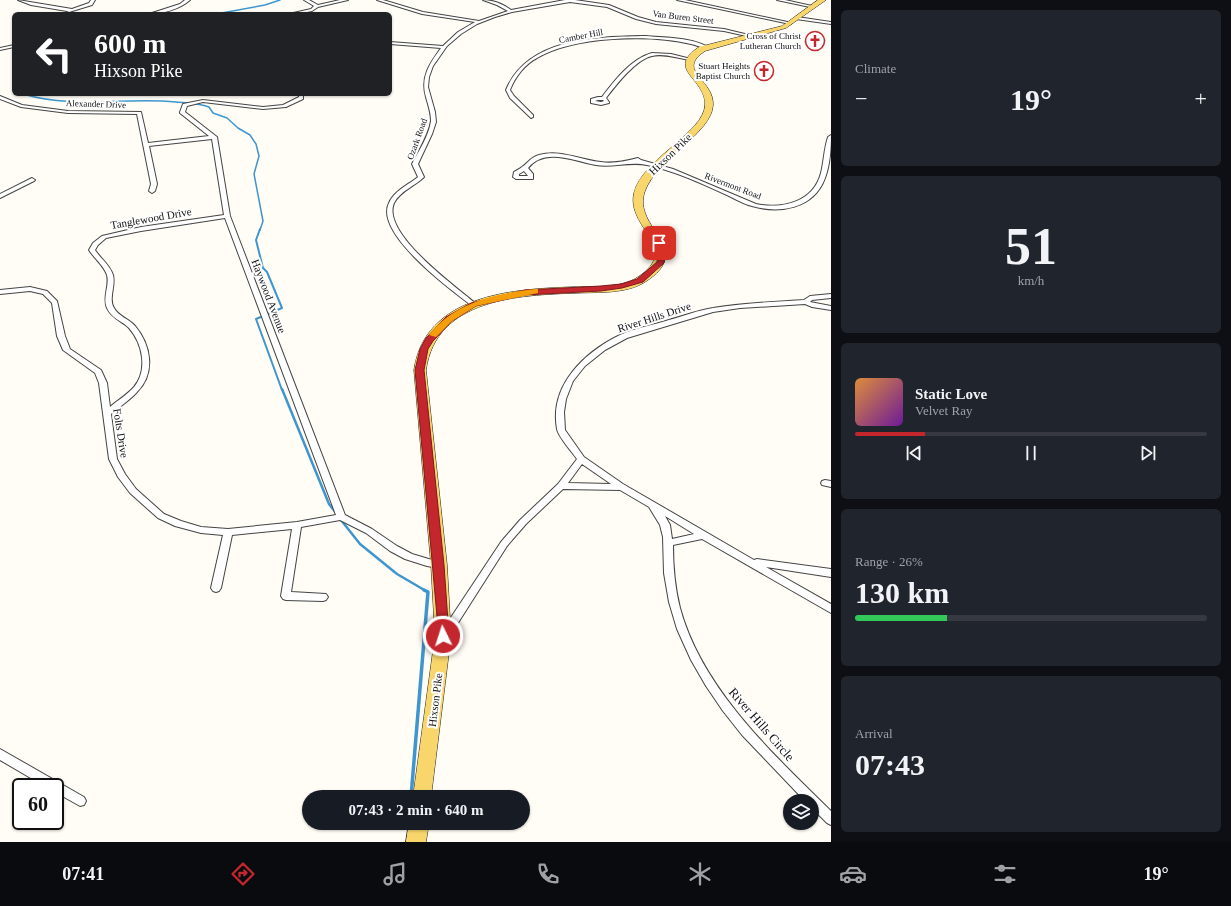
<!DOCTYPE html>
<html lang="en">
<head>
<meta charset="utf-8">
<style>
	body { margin:0; font-family:"Times New Roman",serif; background:#20242c; color:#f1f3f6; height:100vh; display:flex; flex-direction:column; font-size:15px; white-space:nowrap }
	* { box-sizing:border-box; margin:0 }
	p { font-size:13px; color:#9ea1a6 }
	.icon { flex:none; width:22px; height:22px; fill:none; stroke:currentColor; stroke-width:2; stroke-linecap:round; stroke-linejoin:round }
	.map { position:relative; flex:1; overflow:hidden }
	.drawer { display:flex; flex-direction:column; gap:10px; padding:10px; background:#0d0f14; width:400px }
	.drawer>* { flex:none }
	.banner { position:absolute; left:12px; top:12px; width:380px; height:84px; border-radius:6px; box-shadow:0 1px 3px #0004; background:#202124; color:#fff; overflow:hidden }
	.tools { position:absolute; left:783px; top:794px; display:grid; gap:8px }
	.tools a { display:grid; place-items:center; width:36px; height:36px; border-radius:50%; background:#171b24; box-shadow:0 1px 3px #0004; font-size:20px }
	.speed { position:absolute; left:12px; top:778px; display:flex; gap:8px; font-size:20px; font-weight:700; text-align:center }
	.speed>* { display:grid; place-content:center; width:52px; height:52px; border-radius:50%; background:#171b24; box-shadow:0 1px 3px #0004; line-height:1 }
	.speed .limit { border:2px solid #111; border-radius:6px; background:#fff; color:#111 }
	.pin { position:absolute; display:grid; place-items:center; width:34px; height:34px; color:#fff; margin:-17px; border-radius:8px; box-shadow:0 2px 6px #0006 }
	.me { position:absolute; width:44px; margin:-22px; rotate:356deg; stroke-linejoin:round; filter:drop-shadow(0 0 3px #0008) }
	.turn { display:flex; align-items:center; gap:14px; height:84px; padding:0 16px; font-size:18px }
	.turn .icon { width:52px; height:52px; stroke-width:2.5 }
	.turn b { display:block; font-size:28px; line-height:34px }
	.big { font-size:30px; font-weight:700; line-height:1.1 }
	.drawer .widget { flex:1; display:flex; flex-direction:column; justify-content:center; gap:6px; min-width:0; padding:0 14px; border-radius:6px; background:#20242c }
	.drawer .dial { align-items:center; gap:0 }
	.dial b { font-size:52px; line-height:1 }
	.song { display:flex; align-items:center; gap:12px }
	.cover { width:48px; height:48px; border-radius:6px; background:linear-gradient(135deg,hsl(30 70% 55%),hsl(280 70% 35%)) }
	.played { height:4px; border-radius:2px; background:linear-gradient(90deg,#c4262e 20%,#363941 20%) }
	.keys { display:flex; justify-content:space-around; direction:ltr }
	.heat { display:flex; justify-content:space-between; align-items:center; font-size:22px; direction:ltr }
	.charge { height:6px; border-radius:3px; background:linear-gradient(90deg,#34c759 26%,#363941 0) }
	.trip { position:absolute; left:302px; top:790px; width:228px; height:40px; border-radius:20px; background:#171b24; box-shadow:0 1px 3px #0004; font-weight:700; line-height:40px; text-align:center }
	.tab-bar { display:flex; height:64px; justify-content:space-around; align-items:center; background:#090b0e; color:#9ea1a6 }
	.tab-bar .icon { width:28px; height:28px }
	.tab-bar .current { color:#c4262e }
	.tab-bar b { font-size:18px; color:#f1f3f6 }
	main { display:flex; flex:1; min-height:0 }
	.map>svg:first-child { display:block }
</style>
</head>
<body>
<main>
<div class="map">
<svg width="831" height="842" viewBox="0 0 831 842">
	<rect width="100%" height="100%" fill="#fffdf5"/>
	<g fill="none" stroke-linecap="round" stroke-linejoin="round">
		<path stroke="#3f96cf" stroke-width="1.5" d="M216 14 265 5 280 0
			M23 94C73 109 125 97 176 102 187 103 198 103 209 107L213 113 227 118 238 128 250 135 256 144 259 156 254 174 263 221 260 230"/>
		<path stroke="#3f96cf" stroke-width="2" d="M260 229 256 240 263 268 267 272 282 308 256 319 282 390"/>
		<path stroke="#3f96cf" stroke-width="2.5" d="M282 389 329 504 336 513
			M341 520 360 544 397 574 426 591"/>
		<path stroke="#3f96cf" stroke-width="3.5" d="M411 797 428 592 424 590"/>
	</g>
	<path fill="#5a524d" d="M814 36 826 40 816 45 804 42Z"/>
	<g fill="none" stroke-linecap="round" stroke-linejoin="round">
		<defs>
			<path id="minor" d="M18 0 72 9 89 3 91 0H95L92 5 69 12 67 11 31 5Z
				M185 0H190C180 9 162 14 149 14L180 4Z
				M304 0H309L318 5 340 0H348L318 7 312 11 297 14H289L311 9 314 6Z
				M377 0H383L423 12 479 21 508 11 497 5 483 0C493 0 503 4 511 10L565 0H575L609 5 638 17 656 22 724 29 753 36 751 37 724 31 656 24 636 19 607 7 570 2 512 12 495 17 477 24 461 34 447 46 433 66 429 77 428 87 435 112 436 122 432 134 418 164 424 177C415 186 400 191 394 203 381 233 455 286 475 303L476 304 473 306 471 305C450 289 374 233 389 203 394 191 408 185 418 177L412 164C419 150 429 136 431 121 431 112 428 105 426 97 420 77 430 63 441 48L390 44V42L443 46 458 32 475 22 422 14Z
				M677 0H685L792 23 790 24Z
				M777 0H785L812 6 810 7Z
				M797 17 831 22V24L796 19Z
				M646 36C667 38 692 37 710 48L708 49C702 48 696 45 691 44 650 34 574 36 537 58 525 64 515 77 510 90L514 96 533 115V117L531 118 510 98 506 90C528 37 598 37 646 36Z
				M14 45V47L0 50V48Z
				M652 53 671 54 691 59 689 60C678 58 663 53 652 56 636 59 616 85 606 98L609 102V103L601 105 591 103V99L598 97H602C615 80 631 59 652 53ZM598 100H603L604 101 601 102 595 101Z
				M299 94H303V99L286 107 263 109 203 102 187 106 185 112 217 137 230 216 345 515 372 529 397 546 412 554 442 563 444 565 442 567 439 568 427 566 405 559 390 551 366 533 340 520 301 527 291 592 326 594 328 597 326 600 323 601 286 600 283 599 281 596 292 529 232 535 221 588 219 591 216 592 213 591 211 588 223 535 201 533 175 526 158 518 130 493 118 477 109 459 99 383 95 373 63 350 57 336 52 303 43 294 30 291 0 294V290L30 287 47 291 57 301 65 336 70 349 101 370 107 383 110 407C118 400 127 395 134 387 148 370 143 344 129 328 122 321 111 318 107 308 102 297 110 286 107 275 104 266 94 258 89 250L93 243 102 236 141 227 224 215 212 139 149 146 157 184 155 191 152 193 149 191 151 184 137 114 68 113 21 107 0 99V96L22 105 68 111 141 112 148 143 209 136 180 113V112L183 104 203 100 263 107 283 105 299 97ZM225 218 336 515 297 522 228 529 201 527 181 521 164 514 136 489 125 474 117 459 111 414C120 406 129 401 137 392 156 373 151 345 135 326 129 319 118 316 114 308 108 298 116 286 113 275 110 265 100 258 95 250L98 245 106 238 141 231Z
				M831 135C831 149 830 165 825 178 814 209 779 214 752 206 744 204 737 200 729 196 703 184 675 171 647 165 630 161 613 168 596 165 574 161 545 147 528 168L533 174V179H516L513 177 514 172C517 170 520 169 522 167 528 163 531 157 539 155 560 149 580 160 601 162 613 164 626 161 638 158L641 160 673 169 756 204C782 209 813 203 821 173 824 161 824 149 828 137ZM524 171 528 176H519V174Z
				M32 178 35 180 34 181 0 198V194Z
				M831 294V298L812 300 810 302 831 306V310L812 307 805 304 740 308 713 312 627 338 605 350 585 366 573 381 566 399 564 412 565 430 584 457 623 484 754 560 757 559 831 569V577L766 567 831 604V613L702 539 673 545C673 567 675 588 680 608 702 689 773 754 831 811V825L827 823 812 808V801H805L742 735 723 711 706 686 691 660 677 629 669 602 664 573 663 537 660 525 649 507 620 490 563 489 526 524 507 546 449 637 445 638 441 637 440 634 501 542 520 520 558 484 577 459C572 452 558 436 557 429 549 385 585 352 620 335 635 328 654 325 669 320 684 316 699 310 713 308 743 303 774 302 804 300L810 296ZM582 464 611 484 568 483ZM665 516 694 534 672 539 670 525Z
				M825 480 831 481V487L822 485 821 483 822 481Z
				M0 749 84 797 86 801 84 805 80 806 55 792V787H46L0 760Z"/>
			<path id="primary" d="M818 0H826L786 28 705 51C675 71 714 79 713 105 712 133 656 160 645 191 631 228 697 249 645 282 626 294 599 292 577 293 520 295 436 298 426 370L447 565 451 636 431 797H413L435 636 431 565 414 370C425 295 512 289 573 287 593 286 620 289 638 277 682 248 626 228 634 193 642 159 704 133 705 105 706 78 665 70 699 47L782 26Z
				M409 823H429L426 842H406Z"/>
		</defs>
		<use href="#minor" stroke="#444" stroke-width="2"/>
		<use href="#primary" stroke="#222" stroke-width="1"/>
		<use href="#minor" fill="#fff" fill-rule="evenodd"/>
		<use href="#primary" fill="#f9d66b" fill-rule="evenodd"/>
	</g>
	<path fill="#c4262e" stroke="#7f191e" d="M656 241 662 243 665 255 664 263 643 282 622 288 601 291 525 295 476 306 452 321 433 341 428 349 424 370 444 565 449 636 447 639H439L415 370 420 349 426 338 446 317 471 303 525 290 601 286 621 284 637 279 657 262 658 255Z"/>
	<path fill="#f59e0b" d="M535 289H538V293L476 306 452 321 436 337 429 335C455 302 495 294 535 289Z"/>
	<defs>
		<symbol id="church-ring" viewBox="-11 -11 22 22"><circle r="9.5" fill="#fff" stroke="#c4262e" stroke-width="1.5"/><path d="M-1.2-6h2.4v3.5h3.3v2.4h-3.3V6h-2.4V-.1h-3.3v-2.4h3.3Z" fill="#c4262e"/></symbol>
	</defs>
	<g fill-rule="evenodd">
		<use href="#church-ring" x="804" y="30" width="22" height="22"/>
		<use href="#church-ring" x="753" y="60" width="22" height="22"/>
	</g>
	<g text-anchor="middle" stroke-width="4" stroke-linejoin="round" paint-order="stroke">
		<g font-size="9" fill="#111" stroke="#fff">
			<text transform="translate(683 17) rotate(7)" y="3">Van Buren Street</text>
			<text transform="translate(581 36) rotate(-11)" y="3">Camber Hill</text>
			<text transform="translate(96 104) rotate(2)" y="3">Alexander Drive</text>
			<text transform="translate(417 139) rotate(-70)" y="3">Ozark Road</text>
			<text transform="translate(733 186) rotate(21)" y="3">Rivermont Road</text>
		</g>
		<g font-size="9" fill="#111" stroke="#fff" text-anchor="end">
			<text x="801" y="39">Cross of Christ<tspan x="801" dy="10">Lutheran Church</tspan></text>
			<text x="750" y="69">Stuart Heights<tspan x="750" dy="10">Baptist Church</tspan></text>
		</g>
		<g font-size="11" fill="#111" stroke="#fff">
			<text transform="translate(670 154) rotate(-44)" y="4">Hixson Pike</text>
			<text transform="translate(151 218) rotate(-10)" y="4">Tanglewood Drive</text>
			<text transform="translate(269 296) rotate(69)" y="4">Haywood Avenue</text>
			<text transform="translate(654 317) rotate(-18)" y="4">River Hills Drive</text>
			<text transform="translate(121 433) rotate(81)" y="4">Folts Drive</text>
			<text transform="translate(435 700) rotate(-83)" y="4">Hixson Pike</text>
		</g>
		<g font-size="13" fill="#111" stroke="#fff">
			<text transform="translate(762 724) rotate(49)" y="5">River Hills Circle</text>
		</g>
	</g>
</svg>
<div class="tools">
<a><svg class="icon" aria-label="layers" viewBox="0 0 24 24"><path d="M12 4l9 5-9 5-9-5zM3 14l9 5 9-5"/></svg></a>
</div>
<div class="speed"><div class="limit">60</div></div>
<div class="pin" style="left:659px;top:243px;background:#d93025"><svg class="icon" aria-label="arrive" viewBox="0 0 24 24"><path d="M6 21V4h12l-3 4 3 4H6"/></svg></div>
<svg class="me" style="left:443px;top:636px" viewBox="-20 -20 40 40"><circle r="17" fill="#c4262e" stroke="#fff" stroke-width="3"/><path d="M0-11L8 9 0 5-8 9z" fill="#fff"/></svg>
<div class="trip">07:43 · 2 min · 640 m</div>
<div class="banner">
<div class="turn"><svg class="icon" aria-label="left" viewBox="0 0 24 24"><path d="M17 20v-9H6M10 6l-5 5 5 5"/></svg><div><b>600 m</b>Hixson Pike</div></div>
</div>
</div>
<section class="drawer">
<div class="widget"><p>Climate</p>
<div class="heat"><a>−</a><b class="big">19°</b><a>+</a></div>
</div>
<div class="widget dial"><b>51</b><p>km/h</p></div>
<div class="widget">
<div class="song"><i class="cover"></i><div><b>Static Love</b><p>Velvet Ray</p></div></div>
<div class="played"></div>
<div class="keys"><svg class="icon" aria-label="previous" viewBox="0 0 24 24"><path d="M18 5L8 12l10 7zM5 5v14"/></svg><svg class="icon" aria-label="pause" viewBox="0 0 24 24"><path d="M8 5v14M16 5v14"/></svg><svg class="icon" aria-label="next" viewBox="0 0 24 24"><path d="M6 5l10 7-10 7zM19 5v14"/></svg></div>
</div>
<div class="widget"><p>Range · 26%</p><b class="big">130 km</b><div class="charge"></div></div>
<div class="widget"><p>Arrival</p><b class="big">07:43</b></div>
</section>
</main>
<nav class="tab-bar">
<b>07:41</b>
<svg class="icon current" aria-label="directions" viewBox="0 0 24 24"><path d="M12 3l9 9-9 9-9-9zM9 14v-3h6M13 9l2 2-2 2"/></svg>
<svg class="icon" aria-label="music" viewBox="0 0 24 24"><path d="M9 18V5l10-2v13"/><circle cx="6" cy="18" r="3"/><circle cx="16" cy="16" r="3"/></svg>
<svg class="icon" aria-label="phone" viewBox="0 0 24 24"><path d="M5 4h4l2 5-3 2q2 4 5 5l2-3 5 2v4C11 20 4 13 5 4z"/></svg>
<svg class="icon" aria-label="climate" viewBox="0 0 24 24"><path d="M12 3v18M4 7l16 10M4 17L20 7"/></svg>
<svg class="icon" aria-label="car" viewBox="0 0 24 24"><path d="M5 17H2v-5l4-1 3-4h7l3 4 3 1v5h-3M9 17h6M6 11h13"/><circle cx="7" cy="17" r="2"/><circle cx="17" cy="17" r="2"/></svg>
<svg class="icon" aria-label="filters" viewBox="0 0 24 24"><path d="M4 7h16M4 17h16"/><circle cx="9" cy="7" r="2"/><circle cx="15" cy="17" r="2"/></svg>
<b>19°</b>
</nav>
</body>
</html>
